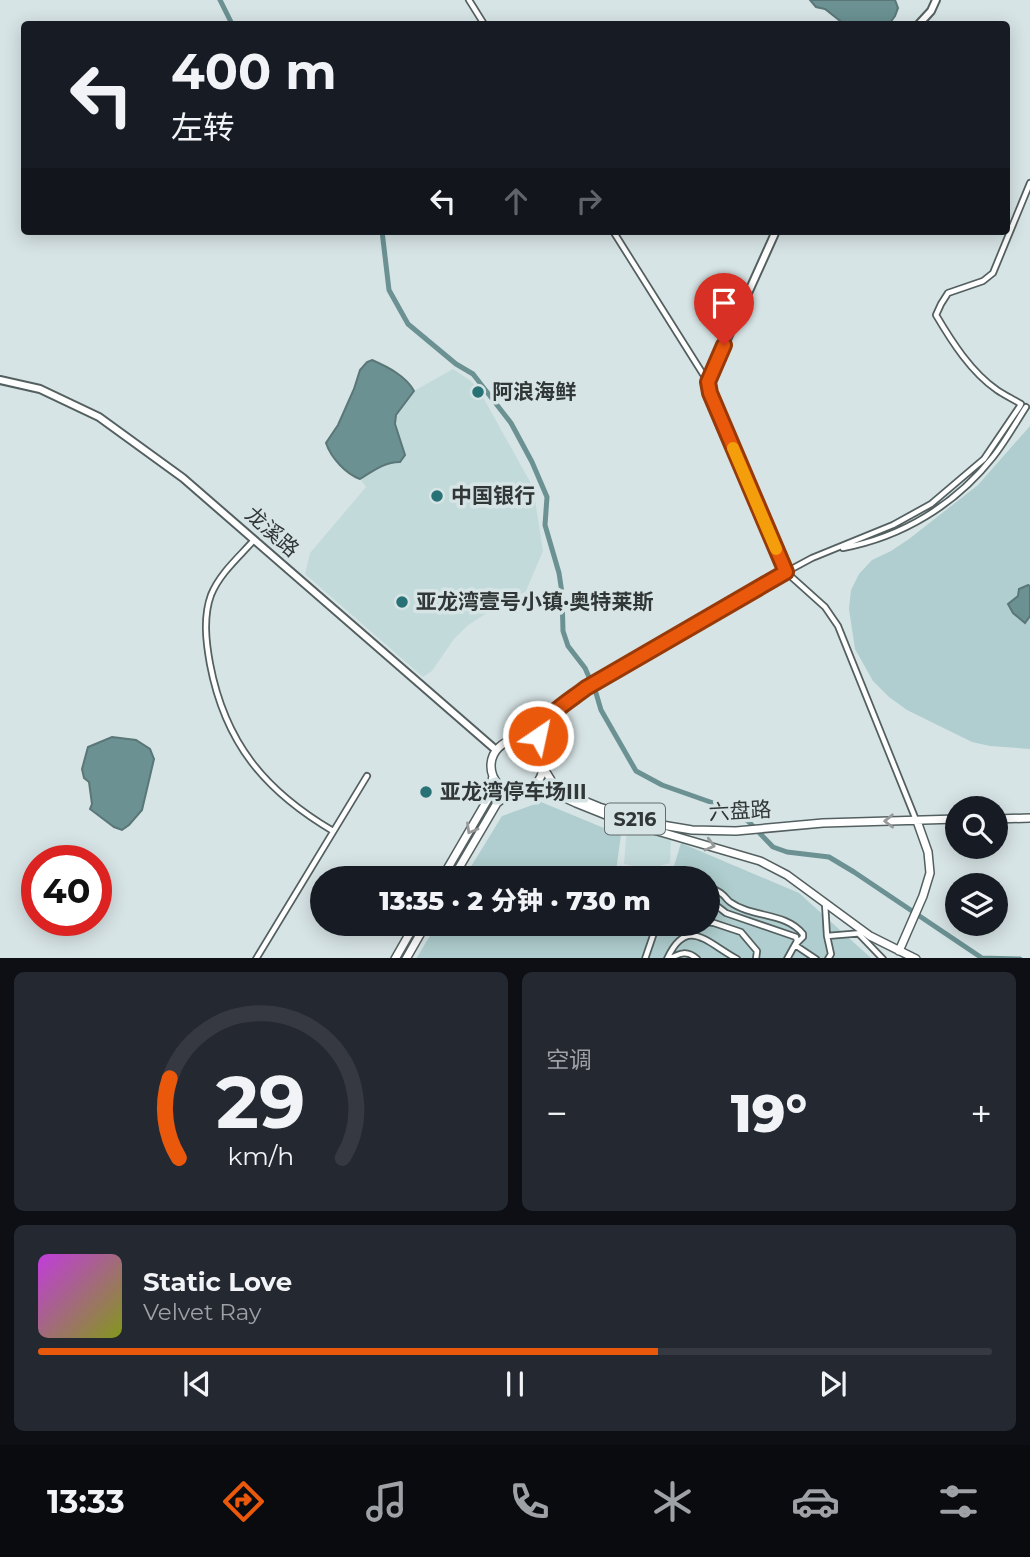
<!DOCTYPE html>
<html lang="zh">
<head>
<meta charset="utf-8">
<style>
	body { margin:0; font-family:Montserrat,"Noto Sans SC",sans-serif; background:#242831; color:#f1f3f6; height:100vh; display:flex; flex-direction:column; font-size:26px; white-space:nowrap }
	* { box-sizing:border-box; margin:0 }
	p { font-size:23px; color:#9ea1a6 }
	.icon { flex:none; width:38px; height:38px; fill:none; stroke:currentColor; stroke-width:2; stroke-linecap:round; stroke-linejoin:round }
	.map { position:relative; height:958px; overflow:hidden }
	.panel { display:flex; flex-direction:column; gap:14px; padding:14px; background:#0d0f14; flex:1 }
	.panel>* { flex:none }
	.guide { position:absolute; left:21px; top:21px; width:989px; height:214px; border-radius:7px; box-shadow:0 4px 18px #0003; background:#171b24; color:#f1f3f6; overflow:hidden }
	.buttons { position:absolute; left:945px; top:796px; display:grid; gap:14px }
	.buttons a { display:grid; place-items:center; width:63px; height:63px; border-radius:50%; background:#171b24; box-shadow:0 4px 18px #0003; font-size:35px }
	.speed { position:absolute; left:21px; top:845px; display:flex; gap:14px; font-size:35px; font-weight:700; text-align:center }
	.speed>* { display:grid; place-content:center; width:91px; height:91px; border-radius:50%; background:#171b24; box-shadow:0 4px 18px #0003; line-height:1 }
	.speed .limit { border:10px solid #d22; background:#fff; color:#111 }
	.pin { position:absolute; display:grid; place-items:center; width:60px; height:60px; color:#fff; margin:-72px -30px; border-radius:50% 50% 50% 0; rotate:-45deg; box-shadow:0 0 7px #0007 }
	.pin .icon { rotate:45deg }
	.me { position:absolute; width:77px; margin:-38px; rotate:34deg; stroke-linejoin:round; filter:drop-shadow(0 0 5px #0008) }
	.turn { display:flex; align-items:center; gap:24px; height:147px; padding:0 35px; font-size:32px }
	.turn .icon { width:91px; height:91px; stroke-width:2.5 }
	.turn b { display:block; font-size:49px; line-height:60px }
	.lanes { display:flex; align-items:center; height:66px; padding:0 35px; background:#0003; justify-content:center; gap:35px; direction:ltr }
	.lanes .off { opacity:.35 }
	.big { font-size:52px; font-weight:800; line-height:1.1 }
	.panel .card { flex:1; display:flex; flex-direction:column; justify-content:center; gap:10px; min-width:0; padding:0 24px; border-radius:10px; background:#242831 }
	.panel .dial { align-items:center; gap:0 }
	.dial svg { height:182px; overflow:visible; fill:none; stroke:#363941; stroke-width:7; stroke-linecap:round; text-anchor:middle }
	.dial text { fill:#f1f3f6; stroke:none }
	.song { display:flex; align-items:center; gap:21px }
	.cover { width:84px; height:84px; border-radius:10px; background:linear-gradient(135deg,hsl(290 70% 55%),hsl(70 70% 35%)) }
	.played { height:7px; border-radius:4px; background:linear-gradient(90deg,#ea580c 65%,#363941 65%) }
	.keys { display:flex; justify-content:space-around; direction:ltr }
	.heat { display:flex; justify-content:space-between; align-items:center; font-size:38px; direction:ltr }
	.panel .tiles { flex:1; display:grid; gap:14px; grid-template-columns:1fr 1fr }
	.card:last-child { grid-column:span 2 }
	.trip { position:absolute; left:310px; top:866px; width:410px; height:70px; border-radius:35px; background:#171b24; box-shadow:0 4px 18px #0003; font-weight:800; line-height:70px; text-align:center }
	.dock { display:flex; height:112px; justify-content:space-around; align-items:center; background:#090b0e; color:#9ea1a6 }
	.dock .icon { width:49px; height:49px }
	.dock .selected { color:#ea580c }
	.dock b { font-size:32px; color:#f1f3f6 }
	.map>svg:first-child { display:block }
</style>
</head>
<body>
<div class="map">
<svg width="1030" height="959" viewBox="0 0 1030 959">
	<rect width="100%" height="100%" fill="#d7e4e5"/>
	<path fill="#c3dadb" d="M453 369 471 381 479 390 533 487 543 551 526 591 504 607H496L467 626 454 639 432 671 423 677 305 574 310 553 366 487 360 479 380 466 391 462 403 446 395 424 396 415 404 403 414 391Z
		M627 826 671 839 670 863 649 869 624 864Z"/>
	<path fill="#b0cecf" d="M1030 426V749L990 746 972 742 907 710 889 697 873 681 855 649 849 609 851 590 859 574 872 560 891 551 909 539 978 485Z
		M541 802 621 835 616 871 656 873 674 866 681 843 799 893 871 958 416 959 437 924H707V878H464L502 816Z"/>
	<path fill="#6b9193" stroke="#5a7677" stroke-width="2" d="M810 0H895L898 8 895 16 889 24H844L825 9 816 7Z
		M372 360C388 367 406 376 414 391L396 415 395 424 405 455 400 462C384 462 373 471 360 479 346 474 331 458 326 443L338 425 354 389 360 370 367 362Z
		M1028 585 1030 586V616L1025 623 1013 613 1008 604 1018 596 1019 589Z
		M112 737 136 740 150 749 154 759 142 810 129 825 122 830 114 827 90 809 92 804 89 782 84 778 82 769 88 747Z"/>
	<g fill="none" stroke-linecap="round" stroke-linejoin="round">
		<path stroke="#6b9193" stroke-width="5" d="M220 0 232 24
			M382 231 389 290 408 324 456 364 473 374 511 423 532 462 547 497 545 525 559 573 562 593 563 631 568 646 585 668 596 693 601 710 636 771 662 785 733 810 749 822 773 847 787 852 829 857 854 872 982 958 1020 959"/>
		<defs>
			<path id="street" d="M469 0 484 24
				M613 231 708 382
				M254 540C239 557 220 573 211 595 203 617 206 642 210 664 225 743 265 791 333 831
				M843 548C902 537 955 505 993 457 1005 442 1015 424 1026 407
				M916 820 838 626 825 607 786 572 812 558 893 525 931 504 984 459 1020 406 1021 404C1013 399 1004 395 997 390 971 372 952 342 936 315L941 304 948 293 983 281 993 273 1030 183
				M707 886C712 888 718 891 722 894 725 896 727 900 730 902 752 918 786 912 803 934V937L796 944
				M707 902 717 906 726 913 796 937 797 941 787 959
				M825 903 827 936 863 933
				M707 922 714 923 741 932 757 951 756 959
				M657 925 669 928 675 924
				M859 934 883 959
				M827 936 831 954 828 959
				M795 945 816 959
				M256 959 367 776
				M645 959 657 924
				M667 959C687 915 707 943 737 959
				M669 959C680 953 687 950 697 959"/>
			<path id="secondary" d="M919 24 931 11 936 0
				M0 380 40 389 99 417 183 478 496 750
				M522 740 558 706 586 688 786 572 721 417 708 382 776 231
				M539 751C537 735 540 731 549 718"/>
			<path id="primary" d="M491 766a26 26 0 1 1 52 0a26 26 0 1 1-52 0Z
				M543 767 554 785 577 798 599 807 656 824 692 830 736 831 823 823 957 819
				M529 788 548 790 576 803 616 819 760 861 787 875 870 936 916 959
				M996 819 1030 818
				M442 878 488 799 493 776
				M453 878 497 803 506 796 515 793
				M899 951 923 896 930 873 928 852 917 821
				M395 959 415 924
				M406 959 426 924"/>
		</defs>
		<use href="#street" stroke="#546060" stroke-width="8"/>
		<use href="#secondary" stroke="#546060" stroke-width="10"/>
		<use href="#primary" stroke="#546060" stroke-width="10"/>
		<use href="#street" stroke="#fff" stroke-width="4.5"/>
		<use href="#secondary" stroke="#fff" stroke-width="6"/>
		<use href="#primary" stroke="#fff" stroke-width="7"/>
	</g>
	<defs><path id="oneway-chevron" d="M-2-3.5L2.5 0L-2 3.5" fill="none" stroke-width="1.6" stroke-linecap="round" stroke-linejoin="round" transform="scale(1.75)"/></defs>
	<g stroke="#989a9a">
		<use href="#oneway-chevron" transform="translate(889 821) rotate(179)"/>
		<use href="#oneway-chevron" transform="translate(471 829) rotate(120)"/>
		<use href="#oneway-chevron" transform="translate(710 845) rotate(15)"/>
	</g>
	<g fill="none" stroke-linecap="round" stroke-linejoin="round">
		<defs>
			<path id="route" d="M538 736C546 713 568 702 586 688L786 572 710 393 708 382 724 345"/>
		</defs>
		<use href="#route" stroke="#983908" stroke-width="18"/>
		<use href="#route" stroke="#ea580c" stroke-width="12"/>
		<path stroke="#f59e0b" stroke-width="12" d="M733 448 776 549"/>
	</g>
	<g fill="#287276" stroke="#d7e4e5" stroke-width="2.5">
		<circle cx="478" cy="392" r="7"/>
		<circle cx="437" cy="496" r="7"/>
		<circle cx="402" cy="602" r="7"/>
		<circle cx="426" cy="792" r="7"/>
	</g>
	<g text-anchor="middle" stroke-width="7" stroke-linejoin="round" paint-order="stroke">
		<rect fill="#d7e4e5" stroke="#636a6a" stroke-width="2" x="605" y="803.5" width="60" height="31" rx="5"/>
		<g font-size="19" font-weight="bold" fill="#313636">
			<text x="635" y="826">S216</text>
		</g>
		<g font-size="21" font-weight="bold" fill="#313636" stroke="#d7e4e5" text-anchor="start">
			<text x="492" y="399">阿浪海鲜</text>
			<text x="451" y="503">中国银行</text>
			<text x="416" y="609">亚龙湾壹号小镇·奥特莱斯</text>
			<text x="440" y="799">亚龙湾停车场III</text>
		</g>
		<g font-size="21" fill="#313636" stroke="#d7e4e5">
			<text transform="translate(272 532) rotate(41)" y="7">龙溪路</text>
			<text transform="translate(740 811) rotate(-3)" y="7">六盘路</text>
		</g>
	</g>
</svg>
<div class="buttons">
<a><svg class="icon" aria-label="search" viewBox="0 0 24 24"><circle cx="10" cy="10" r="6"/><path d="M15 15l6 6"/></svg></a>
<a><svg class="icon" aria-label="layers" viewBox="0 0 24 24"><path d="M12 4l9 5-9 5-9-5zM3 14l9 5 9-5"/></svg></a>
</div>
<div class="speed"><div class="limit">40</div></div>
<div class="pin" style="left:724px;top:345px;background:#d93025"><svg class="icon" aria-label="arrive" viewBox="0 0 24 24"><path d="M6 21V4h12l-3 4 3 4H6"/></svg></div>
<svg class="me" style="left:538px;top:736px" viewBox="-20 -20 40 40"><circle r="17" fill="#ea580c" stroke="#fff" stroke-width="3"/><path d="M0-11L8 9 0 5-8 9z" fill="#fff"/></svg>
<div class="trip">13:35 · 2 分钟 · 730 m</div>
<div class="guide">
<div class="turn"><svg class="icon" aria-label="left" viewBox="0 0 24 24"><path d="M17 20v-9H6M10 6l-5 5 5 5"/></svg><div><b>400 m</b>左转</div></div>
<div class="lanes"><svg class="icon" aria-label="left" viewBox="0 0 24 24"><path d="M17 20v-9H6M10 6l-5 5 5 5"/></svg><svg class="icon off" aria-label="ahead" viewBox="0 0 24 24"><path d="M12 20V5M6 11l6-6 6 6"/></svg><svg class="icon off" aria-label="right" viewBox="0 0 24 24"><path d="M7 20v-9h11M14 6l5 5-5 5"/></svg></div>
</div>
</div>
<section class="panel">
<div class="tiles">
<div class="card dial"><svg viewBox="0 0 100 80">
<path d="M14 69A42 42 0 1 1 86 69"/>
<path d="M14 69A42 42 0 0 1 10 34" stroke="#ea580c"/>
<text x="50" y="56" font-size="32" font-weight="700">29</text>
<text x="50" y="72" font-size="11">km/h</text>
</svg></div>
<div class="card"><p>空调</p>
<div class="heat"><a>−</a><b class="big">19°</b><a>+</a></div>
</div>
<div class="card">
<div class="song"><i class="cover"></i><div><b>Static Love</b><p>Velvet Ray</p></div></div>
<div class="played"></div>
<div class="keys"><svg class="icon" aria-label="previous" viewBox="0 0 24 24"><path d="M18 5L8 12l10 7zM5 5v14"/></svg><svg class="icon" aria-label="pause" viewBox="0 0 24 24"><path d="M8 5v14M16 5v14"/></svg><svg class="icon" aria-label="next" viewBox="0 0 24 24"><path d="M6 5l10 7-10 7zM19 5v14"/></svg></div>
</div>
</div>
</section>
<nav class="dock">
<b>13:33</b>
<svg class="icon selected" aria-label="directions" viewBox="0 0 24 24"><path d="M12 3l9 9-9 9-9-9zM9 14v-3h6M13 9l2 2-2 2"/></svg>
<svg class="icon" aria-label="music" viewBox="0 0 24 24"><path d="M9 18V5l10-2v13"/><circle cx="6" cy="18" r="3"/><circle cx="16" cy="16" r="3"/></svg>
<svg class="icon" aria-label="phone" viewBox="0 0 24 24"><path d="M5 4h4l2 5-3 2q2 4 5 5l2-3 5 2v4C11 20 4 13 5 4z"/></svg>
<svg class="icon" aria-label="climate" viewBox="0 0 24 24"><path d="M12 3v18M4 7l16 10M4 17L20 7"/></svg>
<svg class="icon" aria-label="car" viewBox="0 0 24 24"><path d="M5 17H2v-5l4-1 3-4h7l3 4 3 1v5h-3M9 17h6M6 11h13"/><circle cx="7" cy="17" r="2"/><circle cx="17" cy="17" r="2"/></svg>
<svg class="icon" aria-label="filters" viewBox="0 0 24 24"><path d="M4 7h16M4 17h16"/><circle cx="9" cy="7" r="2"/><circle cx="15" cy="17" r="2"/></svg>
</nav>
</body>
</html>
